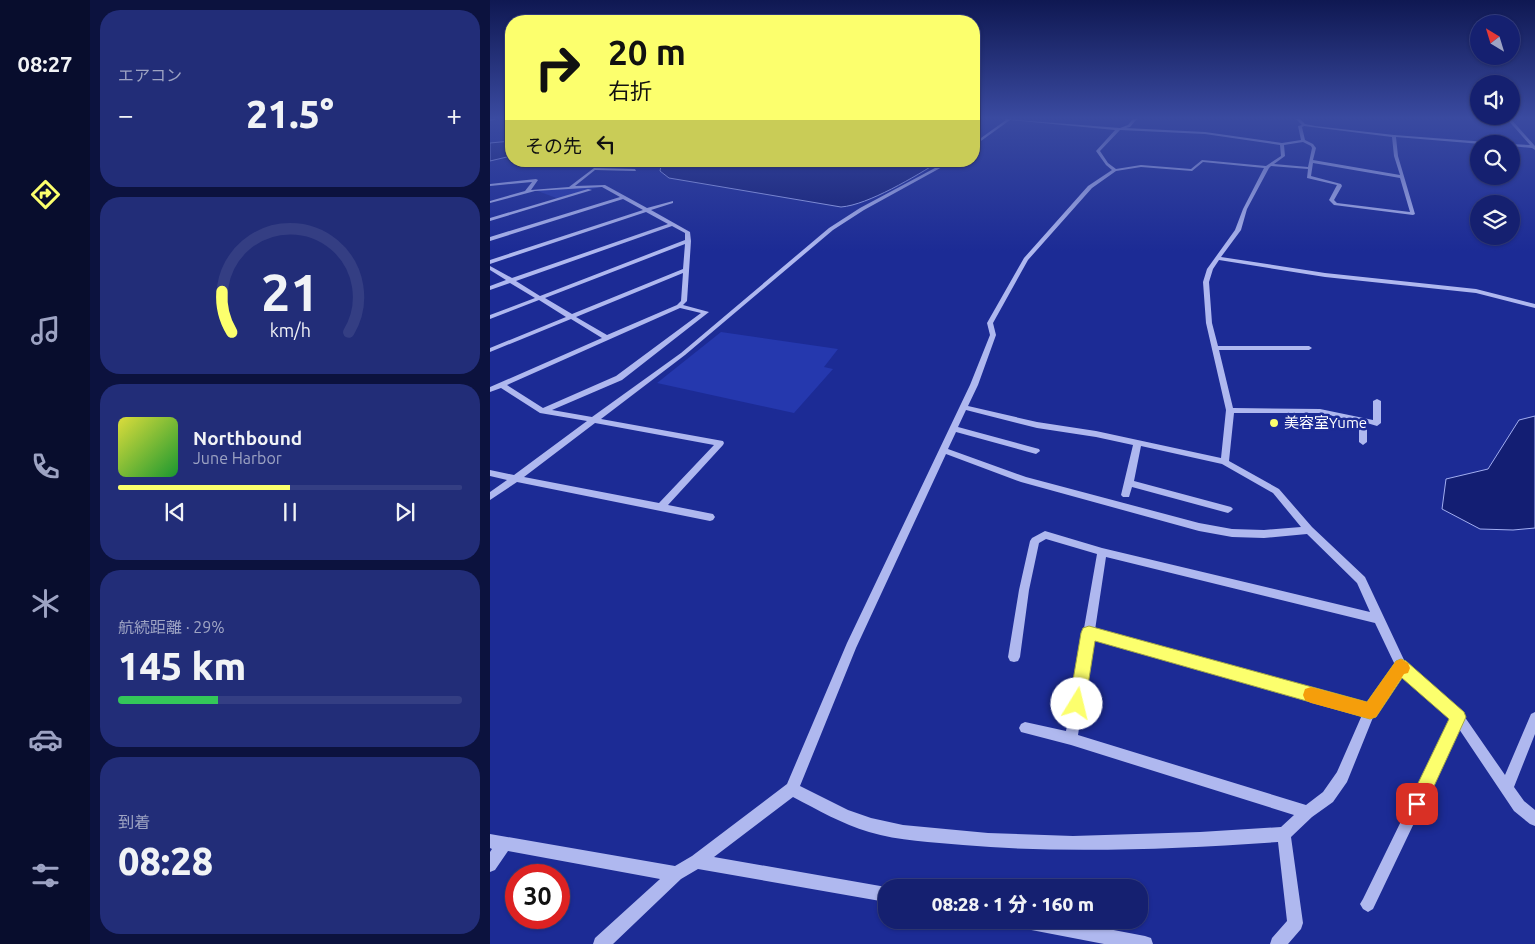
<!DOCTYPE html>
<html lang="ja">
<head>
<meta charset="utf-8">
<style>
	body { margin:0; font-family:Ubuntu,"Noto Sans JP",sans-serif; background:#222d78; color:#f1f3f6; height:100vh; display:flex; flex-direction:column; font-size:19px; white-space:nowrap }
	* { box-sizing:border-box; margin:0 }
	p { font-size:16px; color:#9da3c3 }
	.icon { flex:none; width:28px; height:28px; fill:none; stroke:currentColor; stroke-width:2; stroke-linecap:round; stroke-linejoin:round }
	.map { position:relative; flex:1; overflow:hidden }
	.details { display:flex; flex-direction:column; gap:10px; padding:10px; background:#0c123e; width:400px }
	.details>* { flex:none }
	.top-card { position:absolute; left:15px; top:15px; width:475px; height:152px; border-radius:20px; box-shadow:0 1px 4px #0004,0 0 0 1px #343e83; background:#fcff6d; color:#111; overflow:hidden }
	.needle { width:32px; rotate:322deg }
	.tools { position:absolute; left:980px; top:15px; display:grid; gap:10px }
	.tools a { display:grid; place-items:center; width:50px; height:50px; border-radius:50%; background:#152070; box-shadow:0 1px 4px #0004,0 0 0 1px #343e83; font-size:25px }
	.speed { position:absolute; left:15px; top:864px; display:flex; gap:10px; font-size:25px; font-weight:700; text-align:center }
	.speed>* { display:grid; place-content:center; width:65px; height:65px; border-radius:50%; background:#152070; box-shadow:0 1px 4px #0004,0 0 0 1px #343e83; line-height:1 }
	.speed .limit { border:8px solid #d22; background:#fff; color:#111 }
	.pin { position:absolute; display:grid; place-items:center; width:42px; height:42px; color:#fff; margin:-21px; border-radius:10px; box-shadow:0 2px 8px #0006 }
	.me { position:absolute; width:55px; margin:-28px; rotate:9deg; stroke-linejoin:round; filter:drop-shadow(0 0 4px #0008) }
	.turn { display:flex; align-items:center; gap:18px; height:105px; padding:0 20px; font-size:22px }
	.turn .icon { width:65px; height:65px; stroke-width:2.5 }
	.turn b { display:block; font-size:35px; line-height:42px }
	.then { display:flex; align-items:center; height:48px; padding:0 20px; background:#0003; gap:10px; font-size:19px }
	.big { font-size:38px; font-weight:800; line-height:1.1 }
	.details .tile { flex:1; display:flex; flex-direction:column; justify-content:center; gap:8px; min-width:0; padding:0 18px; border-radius:20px; background:#222d78 }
	.details .dial { align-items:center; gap:0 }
	.dial svg { height:130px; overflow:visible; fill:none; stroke:#343e83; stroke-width:7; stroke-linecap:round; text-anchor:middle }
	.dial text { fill:#f1f3f6; stroke:none }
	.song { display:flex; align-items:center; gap:15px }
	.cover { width:60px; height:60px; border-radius:8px; background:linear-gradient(135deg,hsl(60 70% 55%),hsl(130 70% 35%)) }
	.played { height:5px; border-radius:2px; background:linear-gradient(90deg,#fcff6d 50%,#343e83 50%) }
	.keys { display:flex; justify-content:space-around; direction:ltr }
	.heat { display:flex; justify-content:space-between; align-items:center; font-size:28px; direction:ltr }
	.charge { height:8px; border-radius:4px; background:linear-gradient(90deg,#34c759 29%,#343e83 0) }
	.trip { position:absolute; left:388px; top:879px; width:270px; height:50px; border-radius:20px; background:#152070; box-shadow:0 1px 4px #0004,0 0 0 1px #343e83; font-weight:800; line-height:50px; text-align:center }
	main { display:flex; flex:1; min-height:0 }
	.dock { display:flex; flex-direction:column; width:90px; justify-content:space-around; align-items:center; background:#080d2d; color:#9da3c3 }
	.dock .icon { width:35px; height:35px }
	.dock .selected { color:#fcff6d }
	.dock b { font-size:22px; color:#f1f3f6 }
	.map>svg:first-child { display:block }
</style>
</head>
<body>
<main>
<nav class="dock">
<b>08:27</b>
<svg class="icon selected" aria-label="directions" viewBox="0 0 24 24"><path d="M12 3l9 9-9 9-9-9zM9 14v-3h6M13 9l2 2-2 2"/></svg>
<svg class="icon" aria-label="music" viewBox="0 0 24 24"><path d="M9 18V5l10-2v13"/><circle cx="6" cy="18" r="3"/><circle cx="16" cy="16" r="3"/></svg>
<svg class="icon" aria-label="phone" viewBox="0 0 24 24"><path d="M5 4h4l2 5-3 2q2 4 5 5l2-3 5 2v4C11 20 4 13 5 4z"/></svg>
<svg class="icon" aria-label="climate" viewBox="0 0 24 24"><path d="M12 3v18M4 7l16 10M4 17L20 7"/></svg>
<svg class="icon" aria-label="car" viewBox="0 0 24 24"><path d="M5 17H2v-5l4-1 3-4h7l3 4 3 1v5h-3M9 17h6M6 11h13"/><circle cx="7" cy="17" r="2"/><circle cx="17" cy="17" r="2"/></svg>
<svg class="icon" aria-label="filters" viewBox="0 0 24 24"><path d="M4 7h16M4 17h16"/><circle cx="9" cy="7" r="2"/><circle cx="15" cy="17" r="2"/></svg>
</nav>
<section class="details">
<div class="tile"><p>エアコン</p>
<div class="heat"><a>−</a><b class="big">21.5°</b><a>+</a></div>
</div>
<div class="tile dial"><svg viewBox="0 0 100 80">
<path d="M14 69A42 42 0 1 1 86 69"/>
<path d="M14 69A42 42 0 0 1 8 44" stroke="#fcff6d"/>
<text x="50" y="56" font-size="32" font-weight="700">21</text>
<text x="50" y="72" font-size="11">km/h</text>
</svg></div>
<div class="tile">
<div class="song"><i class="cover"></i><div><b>Northbound</b><p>June Harbor</p></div></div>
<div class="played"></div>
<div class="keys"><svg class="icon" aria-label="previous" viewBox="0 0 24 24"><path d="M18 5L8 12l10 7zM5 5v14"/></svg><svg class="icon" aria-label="pause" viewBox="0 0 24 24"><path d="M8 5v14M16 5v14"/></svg><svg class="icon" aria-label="next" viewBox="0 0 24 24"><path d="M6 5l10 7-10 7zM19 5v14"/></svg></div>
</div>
<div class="tile"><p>航続距離 · 29%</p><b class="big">145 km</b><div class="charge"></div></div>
<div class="tile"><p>到着</p><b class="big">08:28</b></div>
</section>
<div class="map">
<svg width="1045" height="944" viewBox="0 0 1045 944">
	<rect width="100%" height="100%" fill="#1c2b95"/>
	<path fill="#2538ae" d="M105 186H113L69 199 45 190Z
		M231 332 348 349 334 367 343 369 304 413 167 383Z"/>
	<path fill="#131e73" stroke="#a2aef1" d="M21 141V156L0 161V143Z
		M172 161H450C426 176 378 205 351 207L179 178 170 171Z
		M1045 416V528L1023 530 990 529 952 509 956 479 998 469 1029 420Z"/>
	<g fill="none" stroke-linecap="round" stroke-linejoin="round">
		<path fill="#afb8ef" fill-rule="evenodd" d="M0 119H6L0 121Z
			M514 119 630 128 638 125 643 119H647L640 127 636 128 715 132 792 143 811 140 808 126 812 125 806 119H810L815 124 825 126 904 135 1010 143 991 144 906 137 908 156 925 214 923 215 844 205 839 200 847 185 817 178 818 169 781 166 779 168 757 209 751 230 731 257 835 273 986 289 1045 304V308L986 293 835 277 729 260 723 269 719 282 722 323 728 346H819L822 348 819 350H729L743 408 830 409 883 420V401L887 399 891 401V423L887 426 877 423V442L873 445 869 442V422L830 413H744L739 461 789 489 822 527 875 577 915 662 972 713 1015 775 1041 714 1045 712V734L1024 787 1034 801 1045 810V826L1040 824 1024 811 969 729 883 909 878 912 873 909 870 904 873 899 961 719 912 675 884 715 857 782 843 802 822 817 801 837 813 923 811 929 798 944H780L782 938 797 921 788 842C683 849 578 854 473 845 442 842 409 841 379 832 352 824 328 810 303 797L224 857 396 887V902L208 869 191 879 123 944H103L105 938 170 879 18 851 5 870 0 872V852L2 849 0 848V834L185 866 202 856 297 784 357 643 480 385 500 335 497 323 534 258 598 186 622 170 616 165 606 151 625 130 520 120 484 146V143L516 120ZM814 126 902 137 904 156 910 175 823 160 826 148 823 144 815 140 812 127ZM630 130 715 134 790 145 791 156 776 166 712 160 701 169 651 165 626 169 618 163 610 151ZM813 142 821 146 822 148 818 167 784 164 795 156 794 145ZM713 162 774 168 753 209 745 230 717 269 713 282 716 323 736 410 731 458 606 431 547 422 478 406 488 385 506 335 503 323 538 260 602 188 626 171 651 167 702 171ZM823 163 910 178 920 212 847 203 844 200 852 186 851 184 821 176ZM476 410 547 428 606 437 643 445 631 495 633 497H639L642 487 738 513 741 511 743 509 741 507 644 481 651 446 732 464 783 493 811 527 774 530 742 529 709 523 536 477 458 449 466 432 546 454 550 451 549 449 468 427ZM456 454 531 482 709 531 742 537 774 538 817 534 867 583 880 612 612 548 555 531 542 538 540 541 529 590 518 657 520 661 524 662 528 661 530 657 539 590 549 543 556 539 607 554 576 731 535 722 531 724 529 728 531 732 581 745 804 815 791 827 710 832 583 836 498 833 413 825 381 818 358 810 310 786 366 648ZM616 557 885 623 905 665 877 704 605 630ZM603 639 872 715 847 772 833 792 816 805 588 735Z
			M1017 119H1021L1045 146V150L1042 148 1021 146V144L1040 145Z
			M458 161H463L374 210 343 230 195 355 111 419 233 441 234 443 233 445 178 505 223 514 225 517 223 520 220 521 27 482 0 500V492L17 480 0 476V470L24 475 97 421 50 413 11 388 0 392V387L112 338 81 319 0 352V348L76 317 49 300 0 319V315L45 298 20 283 0 290V286L16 280 0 270V266L22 278 178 224 156 212 0 264V260L153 210 133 199 0 241V237L130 197 112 187 45 191 0 203V201L35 191 42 182 0 186V184L46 179 48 180 41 190 79 187 104 168 145 169 146 171 105 170 85 186 115 185 157 208 183 201V203L161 210 200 232 201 241 197 301 193 305 219 312 132 380 62 410 102 417 191 353 339 228 370 208ZM182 226 195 233V240L50 296 26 281ZM195 244 193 269 82 314 55 298ZM193 273 191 301 187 305 117 335 86 317ZM190 308 211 313 126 376 53 408 17 385ZM105 423 224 445 169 503 34 477Z
			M98 189 102 190 0 221V218Z
			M523 920H571L655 936 661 938 663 944H614L531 928 526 925Z"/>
	</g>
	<linearGradient id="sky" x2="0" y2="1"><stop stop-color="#0f1852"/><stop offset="0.47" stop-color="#3a4aa0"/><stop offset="1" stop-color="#3a4aa0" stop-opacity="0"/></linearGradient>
	<rect width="1045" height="251" fill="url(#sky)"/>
	<path fill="#fcff6d" stroke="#a4a647" d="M599 626 877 702 906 661 911 659 916 661 974 712 976 717 933 810 927 813 920 810 918 804 959 719 912 678 886 717 880 719 605 641 595 704 593 710 587 712 581 710 579 704 591 633 593 628Z"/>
	<path fill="#f59e0b" d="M911 659 918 663 920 668 918 673 914 674 886 717 880 719 821 703 815 700 813 695 815 689 821 687 877 702 906 661Z"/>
	<circle fill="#fcff6d" stroke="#1c2b95" stroke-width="2" cx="784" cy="423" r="5"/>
	<g text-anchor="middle" stroke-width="5" stroke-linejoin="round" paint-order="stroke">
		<g font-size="15" fill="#fff" stroke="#1c2b95" text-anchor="start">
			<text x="794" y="428">美容室Yume</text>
		</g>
	</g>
</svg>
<div class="tools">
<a><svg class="needle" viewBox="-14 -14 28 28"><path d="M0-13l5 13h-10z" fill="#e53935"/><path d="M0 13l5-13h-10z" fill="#9da3c3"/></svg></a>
<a><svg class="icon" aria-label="sound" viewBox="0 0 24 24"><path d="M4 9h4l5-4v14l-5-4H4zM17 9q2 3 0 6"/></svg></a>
<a><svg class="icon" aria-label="search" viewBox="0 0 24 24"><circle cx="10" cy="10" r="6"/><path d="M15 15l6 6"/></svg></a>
<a><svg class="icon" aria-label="layers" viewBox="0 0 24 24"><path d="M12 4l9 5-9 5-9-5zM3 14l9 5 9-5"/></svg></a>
</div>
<div class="speed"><div class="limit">30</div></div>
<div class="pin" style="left:927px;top:804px;background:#d93025"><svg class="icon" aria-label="arrive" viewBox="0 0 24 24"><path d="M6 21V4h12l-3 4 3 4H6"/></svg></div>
<svg class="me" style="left:587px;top:704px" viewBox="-20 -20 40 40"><circle r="19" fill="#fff"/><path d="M0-13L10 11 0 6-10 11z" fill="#fcff6d"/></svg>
<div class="trip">08:28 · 1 分 · 160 m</div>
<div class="top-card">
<div class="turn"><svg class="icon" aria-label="right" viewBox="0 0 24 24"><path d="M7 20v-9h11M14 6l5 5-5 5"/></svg><div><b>20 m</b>右折</div></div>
<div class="then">その先<svg class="icon" aria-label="left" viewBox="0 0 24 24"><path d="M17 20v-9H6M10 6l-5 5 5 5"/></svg></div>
</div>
</div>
</main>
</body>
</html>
